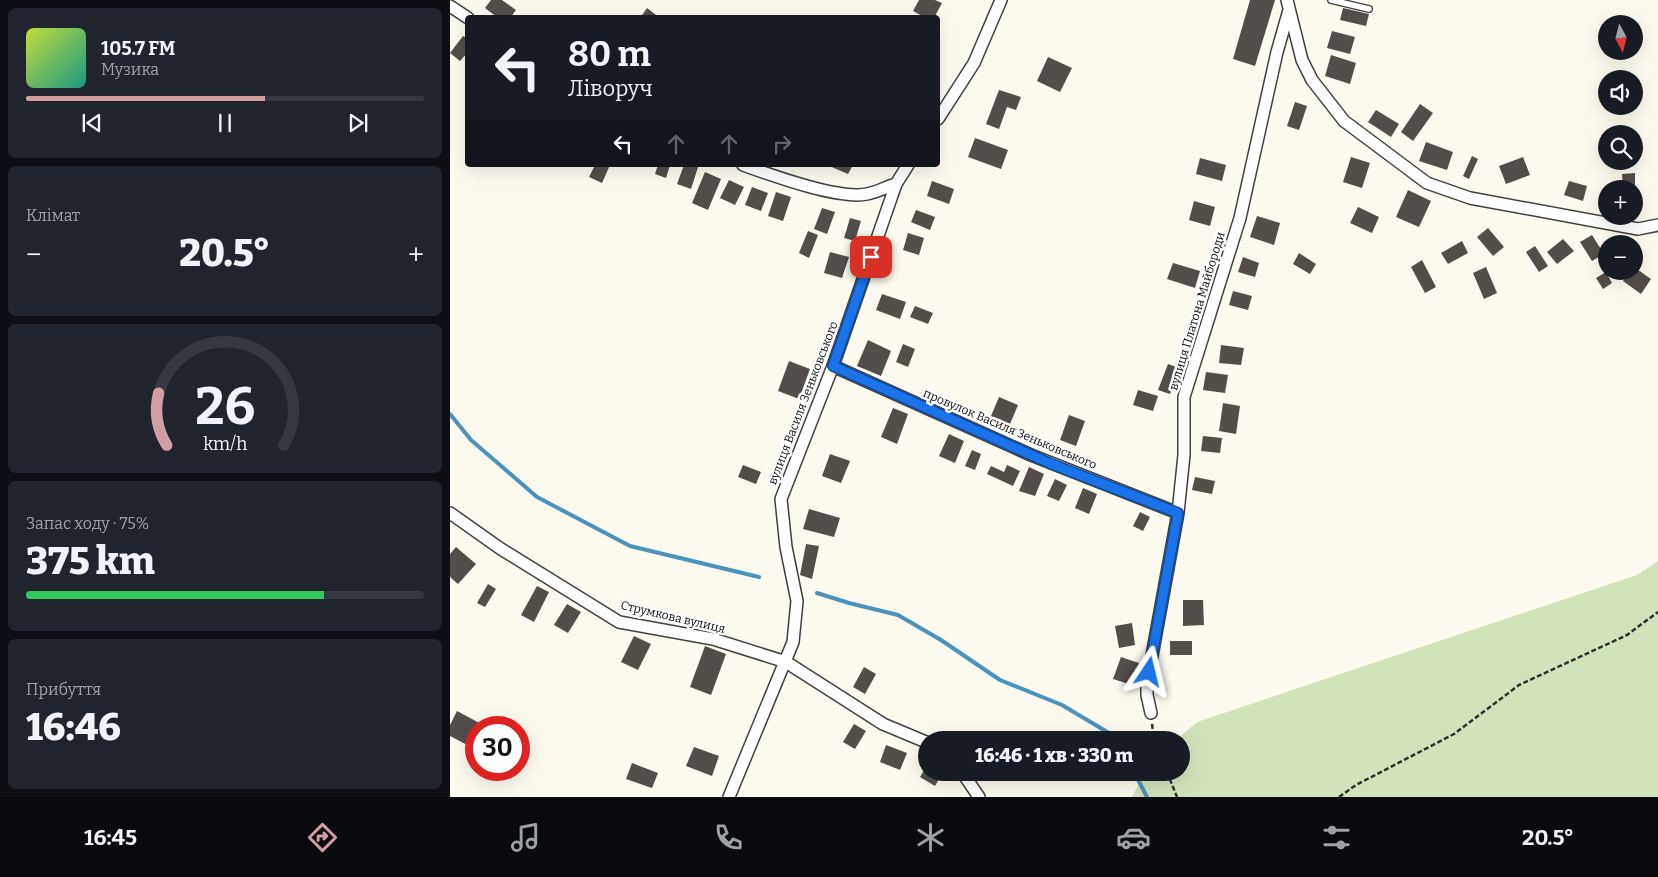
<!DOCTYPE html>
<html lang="uk">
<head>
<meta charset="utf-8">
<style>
	body { margin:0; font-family:Bitter,serif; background:#20242c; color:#f1f3f6; height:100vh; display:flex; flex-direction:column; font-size:19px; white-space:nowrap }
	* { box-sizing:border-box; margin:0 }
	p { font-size:16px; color:#9ea1a6 }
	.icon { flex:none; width:28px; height:28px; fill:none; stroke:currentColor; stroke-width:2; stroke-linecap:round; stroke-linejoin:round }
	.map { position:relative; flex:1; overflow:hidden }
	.panel { display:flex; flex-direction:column; gap:8px; padding:8px; background:#0d0f14; width:450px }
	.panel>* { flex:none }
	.guide { position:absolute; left:15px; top:15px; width:475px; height:152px; border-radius:5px; box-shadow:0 5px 20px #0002; background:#171b24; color:#f1f3f6; overflow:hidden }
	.needle { width:32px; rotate:173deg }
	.controls { position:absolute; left:1148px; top:15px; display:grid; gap:10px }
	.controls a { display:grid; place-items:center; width:45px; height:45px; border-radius:50%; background:#171b24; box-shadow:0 5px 20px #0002; font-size:25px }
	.speed { position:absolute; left:15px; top:716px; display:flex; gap:10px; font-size:25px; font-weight:700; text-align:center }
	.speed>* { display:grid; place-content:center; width:65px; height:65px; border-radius:50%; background:#171b24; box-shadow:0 5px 20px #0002; line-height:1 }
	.speed .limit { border:8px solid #d22; background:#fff; color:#111 }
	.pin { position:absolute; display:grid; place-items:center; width:42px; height:42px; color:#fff; margin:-21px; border-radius:10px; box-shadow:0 2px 8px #0006 }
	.me { position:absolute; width:55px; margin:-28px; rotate:10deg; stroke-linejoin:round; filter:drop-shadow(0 0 4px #0008) }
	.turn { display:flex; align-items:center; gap:18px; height:105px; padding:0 20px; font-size:22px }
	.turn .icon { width:65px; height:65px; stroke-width:2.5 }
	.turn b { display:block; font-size:35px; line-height:42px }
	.lanes { display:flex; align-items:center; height:48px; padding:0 20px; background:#0003; justify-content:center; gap:25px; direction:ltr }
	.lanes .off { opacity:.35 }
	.big { font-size:38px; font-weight:800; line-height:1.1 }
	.panel .card { flex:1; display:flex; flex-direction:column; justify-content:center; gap:8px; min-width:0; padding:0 18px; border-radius:8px; background:#20242c }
	.panel .dial { align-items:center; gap:0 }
	.dial svg { height:130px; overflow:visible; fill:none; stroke:#363941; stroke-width:7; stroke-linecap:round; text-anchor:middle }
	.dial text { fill:#f1f3f6; stroke:none }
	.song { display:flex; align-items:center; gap:15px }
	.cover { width:60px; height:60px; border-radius:8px; background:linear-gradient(135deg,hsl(70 70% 55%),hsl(170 70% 35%)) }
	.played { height:5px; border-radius:2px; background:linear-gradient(90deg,#d29ea4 60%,#363941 60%) }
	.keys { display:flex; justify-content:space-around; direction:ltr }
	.heat { display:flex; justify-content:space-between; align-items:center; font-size:28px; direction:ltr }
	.charge { height:8px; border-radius:4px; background:linear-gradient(90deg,#34c759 75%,#363941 0) }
	.trip { position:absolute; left:468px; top:731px; width:272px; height:50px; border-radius:25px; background:#171b24; box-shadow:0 5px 20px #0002; font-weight:800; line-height:50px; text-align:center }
	.dock { display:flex; height:80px; justify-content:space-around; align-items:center; background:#090b0e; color:#9ea1a6 }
	.dock .icon { width:35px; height:35px }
	.dock .current { color:#d29ea4 }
	.dock b { font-size:22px; color:#f1f3f6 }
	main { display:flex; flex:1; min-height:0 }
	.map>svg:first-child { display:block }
</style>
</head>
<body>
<main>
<section class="panel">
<div class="card">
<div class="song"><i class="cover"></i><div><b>105.7 FM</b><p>Музика</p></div></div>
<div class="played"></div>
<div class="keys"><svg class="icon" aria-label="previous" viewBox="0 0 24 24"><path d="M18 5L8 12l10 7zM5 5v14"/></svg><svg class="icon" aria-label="pause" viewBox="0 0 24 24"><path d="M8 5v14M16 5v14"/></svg><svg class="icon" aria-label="next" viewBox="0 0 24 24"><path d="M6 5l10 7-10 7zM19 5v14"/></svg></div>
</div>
<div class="card"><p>Клімат</p>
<div class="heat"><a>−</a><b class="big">20.5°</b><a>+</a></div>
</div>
<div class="card dial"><svg viewBox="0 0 100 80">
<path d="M14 69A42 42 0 1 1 86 69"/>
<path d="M14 69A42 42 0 0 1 9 37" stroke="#d29ea4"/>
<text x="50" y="56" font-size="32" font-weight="700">26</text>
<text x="50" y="72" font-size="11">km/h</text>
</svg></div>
<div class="card"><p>Запас ходу · 75%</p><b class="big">375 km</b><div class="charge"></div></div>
<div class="card"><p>Прибуття</p><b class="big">16:46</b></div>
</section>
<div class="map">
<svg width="1208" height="797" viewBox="0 0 1208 797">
	<rect width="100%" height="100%" fill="#fdfaef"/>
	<path fill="#d2e3bc" d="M1208 561V797H682L695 773 731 772V740H726L747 722 1187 575Z"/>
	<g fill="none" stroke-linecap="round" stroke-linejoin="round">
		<path stroke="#4a93bc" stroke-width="4" d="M0 414 21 440 87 497 180 546 309 577
			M367 593 399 603 448 615 491 640 550 680 612 705 664 736 666 740
			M684 772 697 797"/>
	</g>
	<path fill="#544e4b" d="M41 0H52L66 10 60 18H48L35 8Z
		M469 0H485L492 3 484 18H476L463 11Z
		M800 0H825L805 66 783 59Z
		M197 8 210 18H190Z
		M893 8 919 14 916 26 890 20Z
		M882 31 905 37 900 54 877 48Z
		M13 36 18 39V52L10 61 0 53Z
		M881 55 906 63 900 84 875 76Z
		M598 57 622 68 610 92 587 81Z
		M549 90 571 97 566 110 557 107 549 129 536 124Z
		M845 102 857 106 849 130 837 126Z
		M970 104 983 113 963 141 951 132Z
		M926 110 949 124 941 137 918 122Z
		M525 138 558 150 551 169 518 157Z
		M976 142 1003 152 997 170 969 161Z
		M1022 156 1028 159 1019 179 1013 176Z
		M901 157 920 163 912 188 893 182Z
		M1073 157 1080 175 1056 184 1049 166Z
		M750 158 776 165 772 181 746 174Z
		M145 165H160L152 183 139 177Z
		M208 165H220L216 178 205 174Z
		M234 165 248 167 241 189 227 184Z
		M377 165H403L398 174Z
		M255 172 271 179 258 210 242 203Z
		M1185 173V189H1173L1172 174Z
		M279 180 294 187 285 205 270 198Z
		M482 181 504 189 499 204 477 196Z
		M1119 181 1137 186 1133 201 1114 195Z
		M302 187 318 193 311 211 295 205Z
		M958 190 981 201 969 227 946 217Z
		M326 192 341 197 333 221 318 216Z
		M744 201 765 207 760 226 739 220Z
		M908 207 929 217 922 233 900 223Z
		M372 208 385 212 377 234 364 229Z
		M466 210 485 217 480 230 461 222Z
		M807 216 830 223 824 245 800 237Z
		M400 218 411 221 405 241 394 238Z
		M1038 228 1054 247 1043 256 1027 237Z
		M358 231 368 235 359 258 349 253Z
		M458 233 474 238 469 255 453 250Z
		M1142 235 1154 254 1142 261 1130 242Z
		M1113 239 1124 251 1107 264 1097 252Z
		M1012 241 1018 253 998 264 991 253Z
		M1085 246 1098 266 1089 272 1076 252Z
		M380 252 399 257 392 278 374 273Z
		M849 253 866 264 860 274 843 264Z
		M793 257 809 263 805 277 788 272Z
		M972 260 986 287 975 293 961 267Z
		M723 263 750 271 745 288 717 279Z
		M1036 267 1047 293 1034 299 1023 273Z
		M1184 267 1201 279 1191 294 1173 281 1180 271H1184Z
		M1156 272 1162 283 1153 289 1146 278Z
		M783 291 802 296 798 310 779 305Z
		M432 294 456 302 450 319 426 310Z
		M465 306 483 313 478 324 460 317Z
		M418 340 441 351 431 376 407 366Z
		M453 344 465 349 458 367 446 362Z
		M771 345 794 348 791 365 769 363Z
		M339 361 360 369 349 399 328 391Z
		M718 364 729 368 720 394 708 390Z
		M756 372 778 375 775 393 753 390Z
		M688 390 708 396 703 411 683 405Z
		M549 397 568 405 560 424 541 416Z
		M773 403 790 406 786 434 769 431Z
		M443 408 458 414 447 444 431 437Z
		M619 415 635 421 626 446 610 440Z
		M499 434 514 441 505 463 489 456Z
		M753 436 772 438 770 453 751 451Z
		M522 450 531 454 525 470 515 466Z
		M380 454 400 461 391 483 372 476Z
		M293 465 311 472 306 484 288 477Z
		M557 465 570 471 563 486 537 474 541 466 554 472Z
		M579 467 594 474 585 496 569 491Z
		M745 477 765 481 762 494 742 490Z
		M605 479 617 485 609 501 597 496Z
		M633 488 647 494 639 514 625 508Z
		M359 509 390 518 384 537 353 529Z
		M690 512 700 517 693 531 683 526Z
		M356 544 369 546 362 579 350 575Z
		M6 547 26 564 8 584 0 577V554Z
		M38 584 46 589 35 607 27 603Z
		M87 586 99 592 84 622 71 615Z
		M733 600H753L754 625 733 626Z
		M117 604 131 612 118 633 104 625Z
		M682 623 685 645 669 648 665 626Z
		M184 636 201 644 188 670 171 662Z
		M720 641H742V655H720Z
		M255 646 276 654 261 695 240 687Z
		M671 657 689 663 682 685 663 679Z
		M414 667 426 674 415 694 403 687Z
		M7 711 35 726V728H26V743L23 748 0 736V725Z
		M404 724 416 731 405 749 393 742Z
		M436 745 457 753 450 770 430 762Z
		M244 747 269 756 262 776 236 766Z
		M182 763 208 773 202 788 176 779Z
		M476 767V772H493L485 786 470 777Z"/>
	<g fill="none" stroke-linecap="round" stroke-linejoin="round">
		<defs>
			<path id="lane" d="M881 0 919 9"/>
			<path id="street" d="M837 0 852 60 862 80 894 121 977 183 1020 198 1188 229 1208 225
				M0 6 18 18
				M488 119 524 63 551 0
				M293 165C321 175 389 200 417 194 427 192 436 187 446 184
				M383 366 581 455 728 513
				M0 513 51 549 169 622 263 639 336 662 433 724 476 742
				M701 713 697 695V683L728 513 734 455V397L790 218 827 52 839 10
				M512 772 529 797
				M279 797 343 642 347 601 336 547 331 499 383 366 446 184 458 165"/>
		</defs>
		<use href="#lane" stroke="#404040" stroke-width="8"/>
		<use href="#street" stroke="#404040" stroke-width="14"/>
		<path stroke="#2f2f2f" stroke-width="2.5" stroke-dasharray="5 2.5" stroke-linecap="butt" d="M702 724 704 740
			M717 772 727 797
			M889 797 906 785 1004 734 1069 685 1177 635 1208 612"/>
		<use href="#lane" stroke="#fff" stroke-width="5.5"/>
		<use href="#street" stroke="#fff" stroke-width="11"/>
	</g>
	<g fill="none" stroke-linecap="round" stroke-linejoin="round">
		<defs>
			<path id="route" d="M421 257 383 366 599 463 728 513 699 672"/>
		</defs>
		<use href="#route" stroke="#114b97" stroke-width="12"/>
		<use href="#route" stroke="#1a73e8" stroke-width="9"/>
	</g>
	<g text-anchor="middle" stroke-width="5" stroke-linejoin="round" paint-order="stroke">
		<g font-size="12" fill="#0d0d0d" stroke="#fff">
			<text transform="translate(747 311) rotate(-73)" y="4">вулиця Платона Майбороди</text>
			<text transform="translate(353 403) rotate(-69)" y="4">вулиця Василя Зеньковського</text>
			<text transform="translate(560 429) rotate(23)" y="4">провулок Василя Зеньковського</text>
			<text transform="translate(223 617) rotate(13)" y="4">Струмкова вулиця</text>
		</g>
	</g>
</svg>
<div class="controls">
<a><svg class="needle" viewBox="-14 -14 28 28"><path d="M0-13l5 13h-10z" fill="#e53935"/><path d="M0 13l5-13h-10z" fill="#9ea1a6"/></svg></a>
<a><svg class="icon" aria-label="sound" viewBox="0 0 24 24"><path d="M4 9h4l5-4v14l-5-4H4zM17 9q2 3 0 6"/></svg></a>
<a><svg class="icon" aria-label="search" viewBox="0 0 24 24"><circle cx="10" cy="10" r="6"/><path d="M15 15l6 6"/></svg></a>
<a>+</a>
<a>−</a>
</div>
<div class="speed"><div class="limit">30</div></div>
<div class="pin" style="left:421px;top:257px;background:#d93025"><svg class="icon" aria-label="arrive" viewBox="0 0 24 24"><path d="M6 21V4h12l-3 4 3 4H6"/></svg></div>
<svg class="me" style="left:699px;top:672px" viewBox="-20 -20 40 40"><path d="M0-17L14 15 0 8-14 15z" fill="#1a73e8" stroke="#fff" stroke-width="4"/></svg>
<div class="trip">16:46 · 1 хв · 330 m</div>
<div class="guide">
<div class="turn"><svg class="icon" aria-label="left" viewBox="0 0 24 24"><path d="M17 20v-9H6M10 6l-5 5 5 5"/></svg><div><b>80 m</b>Ліворуч</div></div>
<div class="lanes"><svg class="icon" aria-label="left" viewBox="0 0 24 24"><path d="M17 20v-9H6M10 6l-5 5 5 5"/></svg><svg class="icon off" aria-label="ahead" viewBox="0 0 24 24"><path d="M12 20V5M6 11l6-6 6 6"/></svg><svg class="icon off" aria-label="ahead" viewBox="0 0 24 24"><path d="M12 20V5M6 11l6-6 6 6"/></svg><svg class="icon off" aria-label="right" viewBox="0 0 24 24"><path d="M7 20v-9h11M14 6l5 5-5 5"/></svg></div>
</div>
</div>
</main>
<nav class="dock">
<b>16:45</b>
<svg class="icon current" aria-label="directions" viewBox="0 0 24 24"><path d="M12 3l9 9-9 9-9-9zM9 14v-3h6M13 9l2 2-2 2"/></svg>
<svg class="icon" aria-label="music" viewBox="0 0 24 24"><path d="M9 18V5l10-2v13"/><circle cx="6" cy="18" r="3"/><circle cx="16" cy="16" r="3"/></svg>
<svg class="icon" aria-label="phone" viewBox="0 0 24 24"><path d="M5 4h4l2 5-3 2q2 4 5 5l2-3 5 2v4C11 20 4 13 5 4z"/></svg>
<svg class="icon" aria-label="climate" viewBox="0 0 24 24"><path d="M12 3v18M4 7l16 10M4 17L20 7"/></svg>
<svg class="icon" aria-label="car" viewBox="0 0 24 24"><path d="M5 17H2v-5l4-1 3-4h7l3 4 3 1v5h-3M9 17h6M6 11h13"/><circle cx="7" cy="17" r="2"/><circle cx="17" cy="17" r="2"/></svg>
<svg class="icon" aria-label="filters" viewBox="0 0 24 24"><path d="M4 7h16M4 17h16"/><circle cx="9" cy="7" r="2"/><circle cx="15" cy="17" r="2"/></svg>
<b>20.5°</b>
</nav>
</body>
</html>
